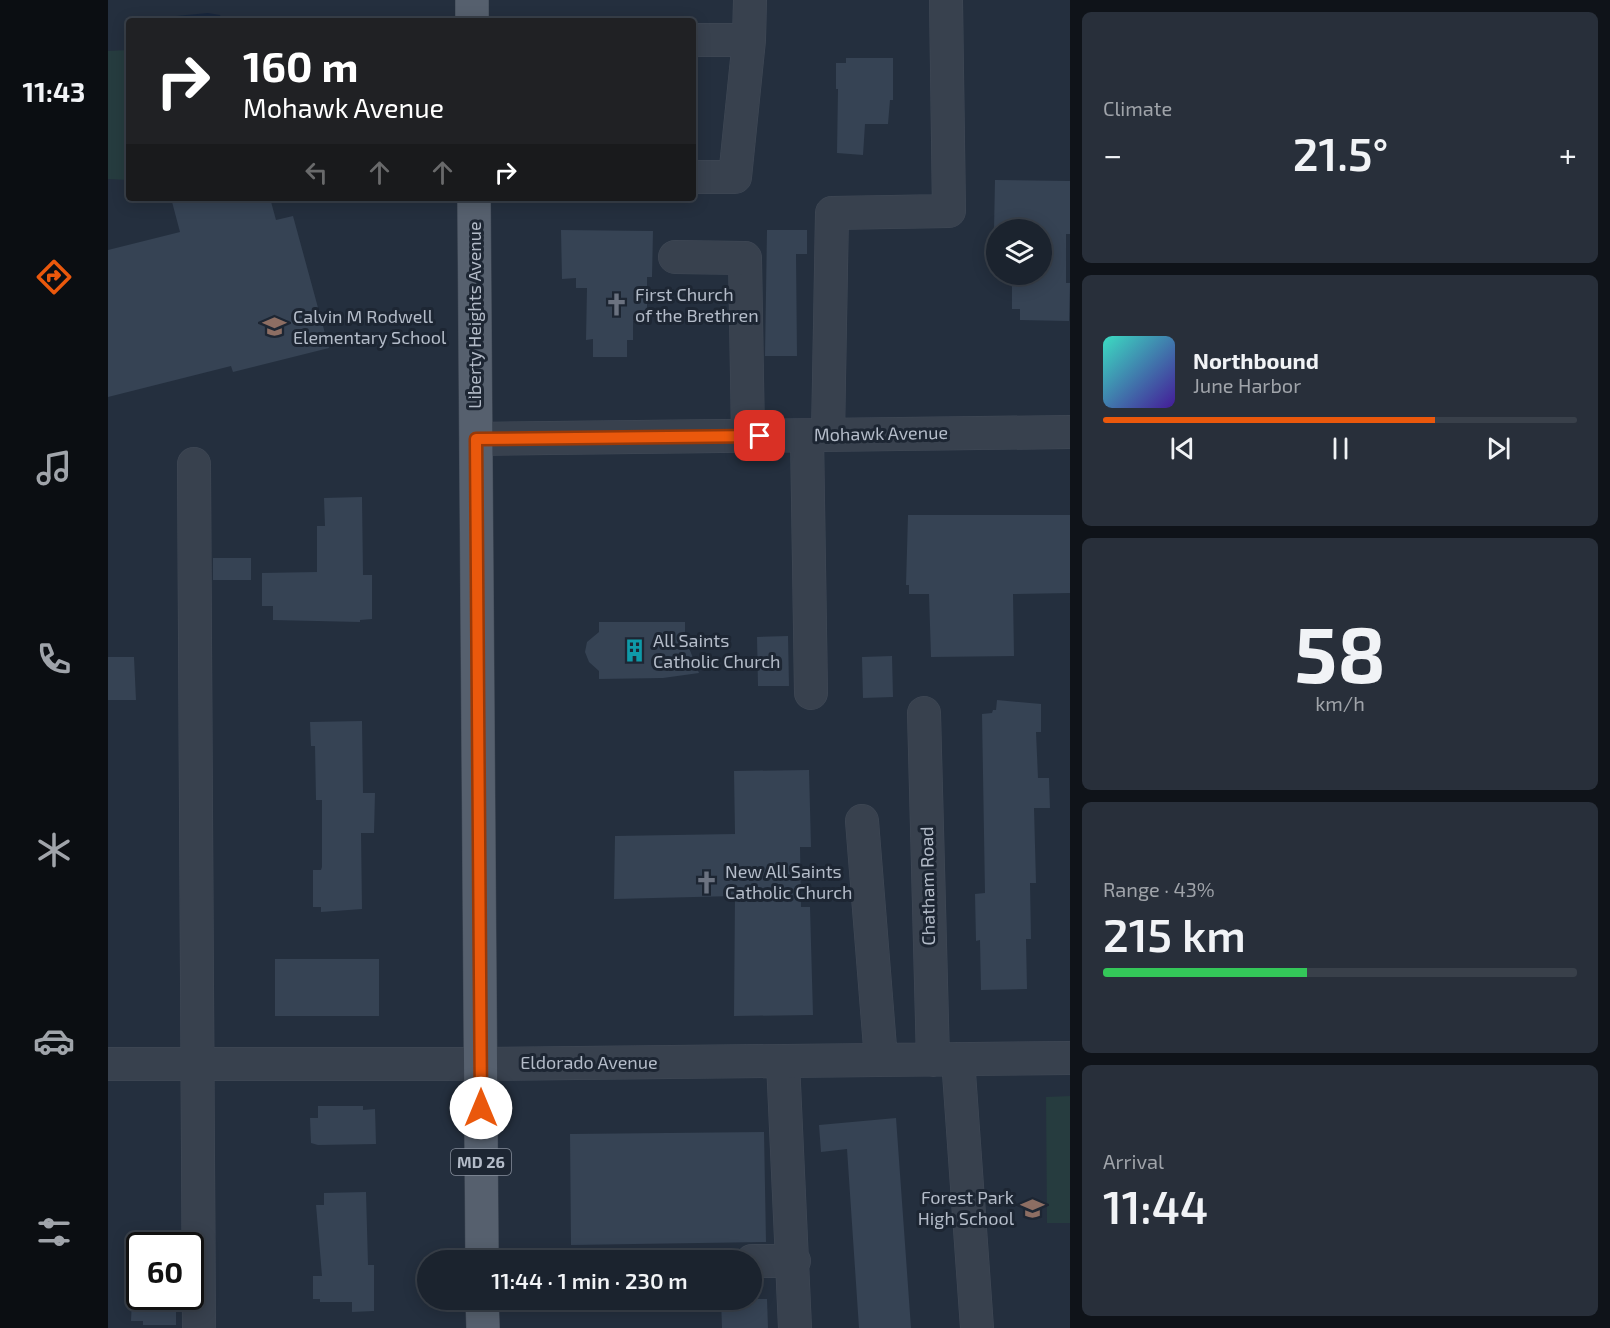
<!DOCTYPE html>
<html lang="en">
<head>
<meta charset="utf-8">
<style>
	body { margin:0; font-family:"Exo 2",sans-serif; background:#282f3a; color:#f1f3f6; height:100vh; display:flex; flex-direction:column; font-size:22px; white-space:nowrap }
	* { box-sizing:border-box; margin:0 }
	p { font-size:20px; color:#a0a4aa }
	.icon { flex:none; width:33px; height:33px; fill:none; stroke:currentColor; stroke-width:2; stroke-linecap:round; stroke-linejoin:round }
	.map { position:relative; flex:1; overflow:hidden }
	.drawer { display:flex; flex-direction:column; gap:12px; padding:12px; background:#0f1319; width:540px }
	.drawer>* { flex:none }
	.banner { position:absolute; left:18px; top:18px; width:570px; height:183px; border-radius:6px; box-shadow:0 3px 15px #0003,0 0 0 2px #39404a; background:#202124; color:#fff; overflow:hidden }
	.fabs { position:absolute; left:878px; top:219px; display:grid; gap:12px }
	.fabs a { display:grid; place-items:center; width:66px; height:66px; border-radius:50%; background:#1b232e; box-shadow:0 3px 15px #0003,0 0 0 2px #39404a; font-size:30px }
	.speed { position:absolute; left:18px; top:1232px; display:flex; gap:12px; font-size:30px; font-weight:700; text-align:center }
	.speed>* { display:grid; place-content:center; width:78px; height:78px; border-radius:50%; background:#1b232e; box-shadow:0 3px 15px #0003,0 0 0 2px #39404a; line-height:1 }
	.speed .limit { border:3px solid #111; border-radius:9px; background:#fff; color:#111 }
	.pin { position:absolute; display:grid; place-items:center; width:51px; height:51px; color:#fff; margin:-26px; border-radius:12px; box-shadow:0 3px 9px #0006 }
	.me { position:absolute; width:66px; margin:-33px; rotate:0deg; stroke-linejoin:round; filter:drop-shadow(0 0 4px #0008) }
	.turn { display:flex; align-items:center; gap:21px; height:126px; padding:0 18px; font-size:27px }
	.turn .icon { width:78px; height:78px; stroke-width:2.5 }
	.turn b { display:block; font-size:42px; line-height:51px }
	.lanes { display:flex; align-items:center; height:57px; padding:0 18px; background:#0003; justify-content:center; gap:30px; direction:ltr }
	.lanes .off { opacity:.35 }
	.big { font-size:45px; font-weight:600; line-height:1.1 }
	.drawer .tile { flex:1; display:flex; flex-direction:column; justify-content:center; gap:9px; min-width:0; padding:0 21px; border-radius:9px; background:#282f3a }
	.drawer .dial { align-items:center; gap:0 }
	.dial b { font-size:78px; line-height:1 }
	.song { display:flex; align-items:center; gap:18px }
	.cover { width:72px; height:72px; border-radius:9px; background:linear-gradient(135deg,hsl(170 70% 55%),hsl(260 70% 35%)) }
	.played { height:6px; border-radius:3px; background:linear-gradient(90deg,#ea580c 70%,#39404a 70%) }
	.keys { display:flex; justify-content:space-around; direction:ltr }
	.heat { display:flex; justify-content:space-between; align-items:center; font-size:33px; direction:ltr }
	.charge { height:9px; border-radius:4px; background:linear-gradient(90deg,#34c759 43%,#39404a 0) }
	.trip { position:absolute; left:309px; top:1250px; width:345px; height:60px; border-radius:30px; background:#1b232e; box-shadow:0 3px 15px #0003,0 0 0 2px #39404a; font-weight:600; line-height:60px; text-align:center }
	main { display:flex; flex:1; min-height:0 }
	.tab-bar { display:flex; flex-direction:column; width:108px; justify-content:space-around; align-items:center; background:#0b0e12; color:#a0a4aa }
	.tab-bar .icon { width:42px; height:42px }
	.tab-bar .selected { color:#ea580c }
	.tab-bar b { font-size:27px; color:#f1f3f6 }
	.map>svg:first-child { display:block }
</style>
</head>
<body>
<main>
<nav class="tab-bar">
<b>11:43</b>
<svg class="icon selected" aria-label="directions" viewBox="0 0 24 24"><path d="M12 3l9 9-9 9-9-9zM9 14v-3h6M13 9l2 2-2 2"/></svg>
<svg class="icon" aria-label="music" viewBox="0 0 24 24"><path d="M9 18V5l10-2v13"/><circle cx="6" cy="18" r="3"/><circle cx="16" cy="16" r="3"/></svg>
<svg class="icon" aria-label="phone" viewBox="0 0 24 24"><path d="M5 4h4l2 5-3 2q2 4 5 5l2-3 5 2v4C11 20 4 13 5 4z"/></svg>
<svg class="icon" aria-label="climate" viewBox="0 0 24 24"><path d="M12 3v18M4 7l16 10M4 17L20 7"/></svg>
<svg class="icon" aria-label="car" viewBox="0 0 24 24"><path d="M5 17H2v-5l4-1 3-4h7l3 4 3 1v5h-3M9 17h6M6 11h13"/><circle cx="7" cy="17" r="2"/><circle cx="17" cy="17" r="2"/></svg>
<svg class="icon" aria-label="filters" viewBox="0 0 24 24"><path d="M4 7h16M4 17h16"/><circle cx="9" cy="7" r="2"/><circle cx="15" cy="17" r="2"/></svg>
</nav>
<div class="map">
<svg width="962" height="1328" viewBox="0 0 962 1328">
	<rect width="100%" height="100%" fill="#242f3e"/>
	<path fill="#263c3f" d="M21 50V180L0 179V51Z
		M962 1096V1223H939L938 1097Z"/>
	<path fill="#17263c" d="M100 13 112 15 115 21H59L68 16Z"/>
	<path fill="#364354" d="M738 58H785V100H782L780 124H757L755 155 729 153 730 89H728V63H738Z
		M887 180 962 181V234H958V283H962L961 321 912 320V309H904V282H914V274H933V230H886Z
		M63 198H162L168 220 185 216 221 348 125 372 123 366 0 397V250L72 232Z
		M453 230 545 231 544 277H539V321H525V340H519V357H485V339L478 340 479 288H468V278L454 279Z
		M659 230H699V254H688L689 356H657Z
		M254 497 255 575H264V619L252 620V622L165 620V606H154V573L209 572V526H217L216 498Z
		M800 515H962V593L905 594 906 656 823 657 821 594H801V585H798Z
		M105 558H143V580H105Z
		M491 622H577V638L591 673 555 678 491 679V671L481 662 477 652 479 642 491 632Z
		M680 636 681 686H650L649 637Z
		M784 656 785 697 755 698 754 657Z
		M0 657H26L28 700H0Z
		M889 700 933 704V732H928L930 778H941L942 808H926L928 883H922L923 939H918L919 989 873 990 872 940 868 941 867 894 877 893 874 714 884 713 885 710H888Z
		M254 721 255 793H267L266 833H253L254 909 213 912V907H205V870H213L214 867V800H208L207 746H203L202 722Z
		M701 770 703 847H692L693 907H702L705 1015 626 1016 627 896 506 899 507 836 627 834 626 771Z
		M167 959H271V1016H167Z
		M210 1106H255V1110L267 1109 268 1144 210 1145 203 1143 202 1118H210Z
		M788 1118 803 1328H751L739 1149 713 1152 711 1125Z
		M656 1132 658 1242 463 1245 462 1134Z
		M258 1192 260 1265H266V1311L244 1312V1302H212V1299H205V1276H214L208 1205H216V1193Z
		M35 1296H68V1325H35V1321H23L24 1300 35 1299Z
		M613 1299H659L660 1328H614Z"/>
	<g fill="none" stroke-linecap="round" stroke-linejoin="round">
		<defs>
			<path id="minor" d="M585 40H641
				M585 177H627L641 40 642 0
				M567 257 637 258 640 436
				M720 435 724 213 841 211 838 0
				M699 436 703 693
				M368 439 962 432
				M86 464 91 1328
				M816 713 825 1060
				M754 821 773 1060
				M850 1059 869 1328
				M675 1062 687 1328
				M0 1064H372L962 1058
				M644 1261H686"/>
			<path id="major" d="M364 0V21
				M366 198 374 1260
				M374 1299 375 1328"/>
		</defs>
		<use href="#minor" stroke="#414a57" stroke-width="34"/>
		<use href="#major" stroke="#414a57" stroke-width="34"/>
		<use href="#minor" stroke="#38414e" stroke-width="33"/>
		<use href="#major" stroke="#56606e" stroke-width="33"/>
	</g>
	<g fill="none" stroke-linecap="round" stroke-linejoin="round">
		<defs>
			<path id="route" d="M373 1108 368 439 652 436"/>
		</defs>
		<use href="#route" stroke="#983908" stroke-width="15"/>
		<use href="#route" stroke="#ea580c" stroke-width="10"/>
	</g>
	<defs>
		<symbol id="church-bare" viewBox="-9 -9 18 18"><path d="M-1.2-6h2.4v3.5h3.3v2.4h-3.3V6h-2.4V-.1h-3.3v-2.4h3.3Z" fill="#6b7280" stroke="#1d2633" stroke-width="2.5" paint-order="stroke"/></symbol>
		<symbol id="school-bare" viewBox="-9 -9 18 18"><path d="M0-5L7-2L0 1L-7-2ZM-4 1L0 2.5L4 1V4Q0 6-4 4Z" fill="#8d6e63" stroke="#1d2633" stroke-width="2.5" paint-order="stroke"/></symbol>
		<symbol id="building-bare" viewBox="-9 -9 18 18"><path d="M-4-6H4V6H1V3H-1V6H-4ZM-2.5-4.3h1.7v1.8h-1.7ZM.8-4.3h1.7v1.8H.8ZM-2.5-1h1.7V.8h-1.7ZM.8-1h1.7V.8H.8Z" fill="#0f9aa8" stroke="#1d2633" stroke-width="2.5" paint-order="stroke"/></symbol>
	</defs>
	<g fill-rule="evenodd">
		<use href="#church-bare" x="492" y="288" width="33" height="33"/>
		<use href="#school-bare" x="150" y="310" width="33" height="33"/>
		<use href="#building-bare" x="510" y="634" width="33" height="33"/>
		<use href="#church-bare" x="582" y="866" width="33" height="33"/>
		<use href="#school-bare" x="908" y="1192" width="33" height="33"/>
	</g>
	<g text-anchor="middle" stroke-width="6" stroke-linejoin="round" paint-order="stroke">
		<rect fill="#1d2633" stroke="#878f9c" stroke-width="1.5" x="343" y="1149" width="60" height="26" rx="4.5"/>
		<g font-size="16" font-weight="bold" fill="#b4bcc9">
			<text x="373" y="1168">MD 26</text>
		</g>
		<g font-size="18" fill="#b4bcc9" stroke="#1d2633" text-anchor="start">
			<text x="527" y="301">First Church<tspan x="527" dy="21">of the Brethren</tspan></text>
			<text x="185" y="323">Calvin M Rodwell<tspan x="185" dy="21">Elementary School</tspan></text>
			<text x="545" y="647">All Saints<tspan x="545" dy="21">Catholic Church</tspan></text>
			<text x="617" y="878">New All Saints<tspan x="617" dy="21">Catholic Church</tspan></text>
			<text x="906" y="1204" text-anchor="end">Forest Park<tspan x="906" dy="21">High School</tspan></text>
		</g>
		<g font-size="18" fill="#b4bcc9" stroke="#1d2633">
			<text transform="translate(367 315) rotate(-90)" y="6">Liberty Heights Avenue</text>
			<text transform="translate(773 434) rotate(-1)" y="6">Mohawk Avenue</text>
			<text transform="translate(820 886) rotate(-91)" y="6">Chatham Road</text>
			<text x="481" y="1069">Eldorado Avenue</text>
		</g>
	</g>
</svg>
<div class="fabs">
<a><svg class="icon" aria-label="layers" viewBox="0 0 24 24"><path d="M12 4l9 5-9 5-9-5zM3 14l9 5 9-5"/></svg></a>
</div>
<div class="speed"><div class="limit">60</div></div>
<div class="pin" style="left:652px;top:436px;background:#d93025"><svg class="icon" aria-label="arrive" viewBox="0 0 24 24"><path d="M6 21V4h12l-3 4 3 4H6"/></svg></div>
<svg class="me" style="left:373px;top:1108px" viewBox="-20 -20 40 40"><circle r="19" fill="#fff"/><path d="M0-13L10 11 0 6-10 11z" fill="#ea580c"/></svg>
<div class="trip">11:44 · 1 min · 230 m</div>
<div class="banner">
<div class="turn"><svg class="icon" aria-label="right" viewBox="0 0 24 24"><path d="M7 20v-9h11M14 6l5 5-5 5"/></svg><div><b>160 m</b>Mohawk Avenue</div></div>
<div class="lanes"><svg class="icon off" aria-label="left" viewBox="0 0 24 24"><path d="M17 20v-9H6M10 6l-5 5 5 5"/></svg><svg class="icon off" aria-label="ahead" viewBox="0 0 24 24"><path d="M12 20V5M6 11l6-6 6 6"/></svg><svg class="icon off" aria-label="ahead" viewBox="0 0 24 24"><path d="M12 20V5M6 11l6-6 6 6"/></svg><svg class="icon" aria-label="right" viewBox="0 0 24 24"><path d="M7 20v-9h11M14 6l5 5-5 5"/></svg></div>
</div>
</div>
<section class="drawer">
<div class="tile"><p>Climate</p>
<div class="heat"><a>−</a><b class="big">21.5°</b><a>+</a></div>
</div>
<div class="tile">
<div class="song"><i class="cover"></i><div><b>Northbound</b><p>June Harbor</p></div></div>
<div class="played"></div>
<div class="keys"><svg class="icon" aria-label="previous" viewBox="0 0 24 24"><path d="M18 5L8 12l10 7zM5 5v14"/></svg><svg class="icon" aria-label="pause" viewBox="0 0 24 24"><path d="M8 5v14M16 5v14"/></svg><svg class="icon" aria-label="next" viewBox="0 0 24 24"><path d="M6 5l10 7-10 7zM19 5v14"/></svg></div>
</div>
<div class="tile dial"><b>58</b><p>km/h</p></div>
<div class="tile"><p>Range · 43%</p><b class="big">215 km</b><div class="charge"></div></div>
<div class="tile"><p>Arrival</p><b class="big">11:44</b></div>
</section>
</main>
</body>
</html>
